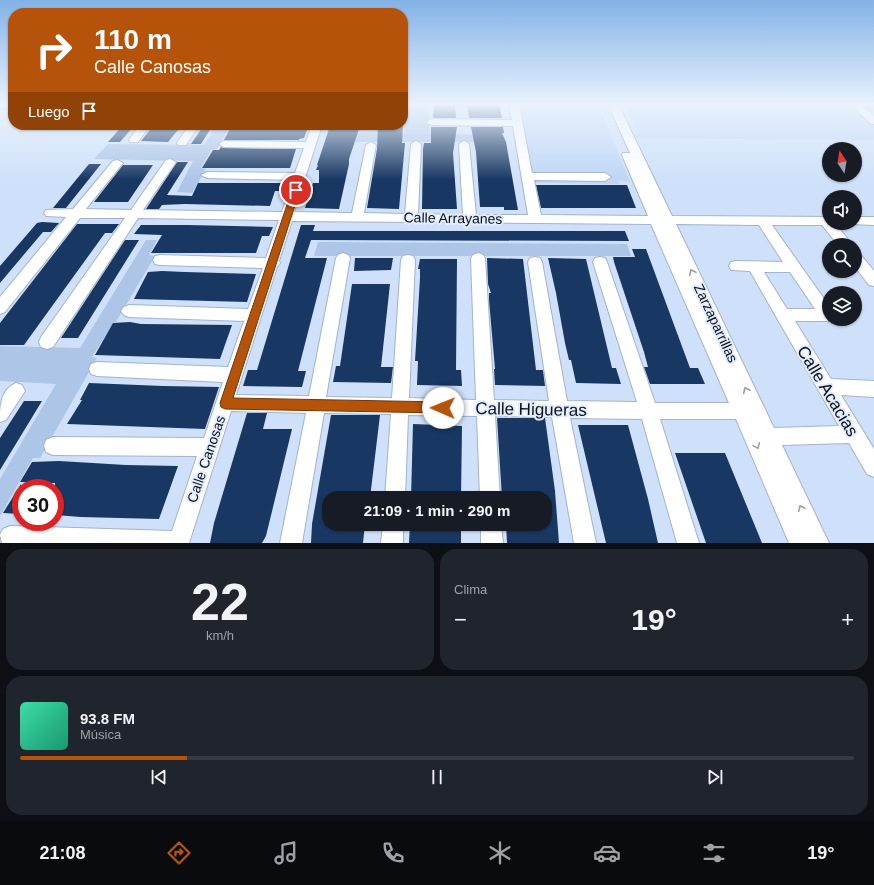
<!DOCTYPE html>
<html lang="es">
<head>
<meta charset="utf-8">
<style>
	body { margin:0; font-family:Helvetica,sans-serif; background:#20242c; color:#f1f3f6; height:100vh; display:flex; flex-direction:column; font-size:15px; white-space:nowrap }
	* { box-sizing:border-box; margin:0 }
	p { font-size:13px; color:#9ea1a6 }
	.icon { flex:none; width:22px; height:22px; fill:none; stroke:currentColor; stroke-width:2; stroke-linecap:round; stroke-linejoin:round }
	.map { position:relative; height:543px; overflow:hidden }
	.drawer { display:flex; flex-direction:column; gap:6px; padding:6px; background:#0d0f14; flex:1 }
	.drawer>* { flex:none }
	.hud { position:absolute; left:8px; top:8px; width:400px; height:122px; border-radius:16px; box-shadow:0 1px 3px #0004; background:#b45309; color:#fff; overflow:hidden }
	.needle { width:26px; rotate:348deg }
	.tools { position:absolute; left:822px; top:142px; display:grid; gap:8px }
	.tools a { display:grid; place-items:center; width:40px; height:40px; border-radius:50%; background:#171b24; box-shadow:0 1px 3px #0004; font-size:20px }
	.speed { position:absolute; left:12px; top:479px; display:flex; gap:8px; font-size:20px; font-weight:700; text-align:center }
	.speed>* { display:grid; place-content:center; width:52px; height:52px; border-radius:50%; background:#171b24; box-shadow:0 1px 3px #0004; line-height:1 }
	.speed .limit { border:6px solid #d22; background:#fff; color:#111 }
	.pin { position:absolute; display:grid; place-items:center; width:34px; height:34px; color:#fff; margin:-17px; border:2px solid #fff; border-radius:50%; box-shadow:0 1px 4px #0007 }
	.me { position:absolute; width:44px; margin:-22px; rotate:271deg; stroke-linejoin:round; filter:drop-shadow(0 0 3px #0008) }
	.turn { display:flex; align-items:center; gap:14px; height:84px; padding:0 20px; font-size:18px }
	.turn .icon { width:52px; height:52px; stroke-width:2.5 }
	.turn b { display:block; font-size:28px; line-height:34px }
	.then { display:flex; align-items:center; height:38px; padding:0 20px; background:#0003; gap:8px; font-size:15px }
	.big { font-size:30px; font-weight:800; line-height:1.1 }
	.drawer .card { flex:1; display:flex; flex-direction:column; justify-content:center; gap:6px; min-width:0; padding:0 14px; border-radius:16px; background:#20242c }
	.drawer .dial { align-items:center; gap:0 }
	.dial b { font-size:52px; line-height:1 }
	.song { display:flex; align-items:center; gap:12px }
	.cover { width:48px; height:48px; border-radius:6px; background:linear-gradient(135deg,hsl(160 70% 55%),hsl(160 70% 35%)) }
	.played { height:4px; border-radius:2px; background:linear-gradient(90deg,#b45309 20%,#363941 20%) }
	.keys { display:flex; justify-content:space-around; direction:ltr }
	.heat { display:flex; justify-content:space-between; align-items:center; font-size:22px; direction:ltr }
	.drawer .tiles { flex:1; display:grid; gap:6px; grid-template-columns:1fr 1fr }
	.card:last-child { grid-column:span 2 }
	.trip { position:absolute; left:322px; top:491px; width:230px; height:40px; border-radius:16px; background:#171b24; box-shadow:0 1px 3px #0004; font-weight:800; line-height:40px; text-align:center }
	.dock { display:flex; height:64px; justify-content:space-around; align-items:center; background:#090b0e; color:#9ea1a6 }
	.dock .icon { width:28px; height:28px }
	.dock .active { color:#b45309 }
	.dock b { font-size:18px; color:#f1f3f6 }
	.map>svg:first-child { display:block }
</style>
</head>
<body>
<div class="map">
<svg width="874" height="543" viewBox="0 0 874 543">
	<rect width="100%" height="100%" fill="#cfe1fa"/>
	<path fill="#c0d6f5" d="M520 104H598L630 181H618L619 184 535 183Z
		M624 104H851L874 124V140L636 138 635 135 639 134Z"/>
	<path fill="#adc5e7" d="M407 104H429L430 134 489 135 490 142H338L341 133 404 134Z
		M217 125H231L217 149 211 150 201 168 206 169 192 193 177 192 193 161 94 159 108 144 204 145Z
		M146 240H157L149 255 155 256 116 322H114L92 357 97 358 40 458H33L0 516V479L56 384 0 381V346L80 348Z
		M318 242 627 244 631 256H314Z"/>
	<path fill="#183763" d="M434 104H455L456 118H433Z
		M467 104H499L502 118H469Z
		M123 125H133V127L120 142H108Z
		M154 125H182L168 142 141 141Z
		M204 125H213L201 144H191Z
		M232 125H309L304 138 299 139V140H224Z
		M403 125 402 143H405L399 209 367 208 377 149 378 126Z
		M330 126H360L349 159V164L339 209 305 208 313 183H319V170H316L318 165H317Z
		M431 127H457L453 153 457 209H422L423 149 424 143H431Z
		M471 127H503L504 133H502L506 142 518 210H504V207H480L476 152Z
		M221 147 224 148 296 149 290 168H202L213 150H219Z
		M177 162H188L167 195 192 196 198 183H289L286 191H275L270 206 185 204 162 205 159 209H146Z
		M89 164H101L66 208H53Z
		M123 165H153L128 202H94Z
		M536 185H627L636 208H541Z
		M42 222 59 223 51 232H43L0 283V266L37 223Z
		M77 224H119L112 233H105L24 345H0V323Z
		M141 225H188L273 227 269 236H262L256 253H151L162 235 134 234Z
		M301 225H315L313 231H625L629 241 311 240 305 258H327L298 371H306L302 387 243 386 248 370H257Z
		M125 240H139L78 338H61Z
		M632 249H646L690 368H698L705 384H650L644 367H648L644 352 614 262 613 257H635Z
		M355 258H393L391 270 354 271Z
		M487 258 523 259 536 370H543L545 386 495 385 494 369H495L489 300V293H491L488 284Z
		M548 258 586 259 612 368H616L621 384 576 383 571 360H569L565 343 556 293Z
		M420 259H457L456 370H461L462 386 417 385 418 361H415L420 278V269H418Z
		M162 271 185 272 256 274 247 302 134 299 148 272Z
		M352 284H390L381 367H393L391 383 333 382 336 366H340Z
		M130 322 141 324 232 325 220 359 95 355 113 323Z
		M89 383 163 386 219 387 205 429 67 424 82 400H80Z
		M24 401H42L0 470V438Z
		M247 413H267L263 429H292L266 536 262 543H210L214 523Z
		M331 415H380L370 498H329V524H365L363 543H311L312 524Z
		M497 418H545L555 491 559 543H507L506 524H545V498H502Z
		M413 424 462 426 461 498H411Z
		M578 425H628L648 499 658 543H606Z
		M675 453H725L762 543H706Z
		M59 461 126 465 178 466 159 519 81 517 55 515V483L20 482 32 462Z
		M21 484V514L3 513Z
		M410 524H461V543H409Z"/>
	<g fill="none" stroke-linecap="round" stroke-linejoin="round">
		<defs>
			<path id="minor" d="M509 104H519L532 173H605L611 177 605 181 534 180 541 215 648 216 622 155 623 153H630L608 104H618L672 216 829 217V223H835L850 242 852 245H838L822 225H772L829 306V319H835L829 321H795L831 379 874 381V397L841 395 874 449V477L867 474 849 443 782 445 829 543H789L736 419H660L699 543H677L642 419 570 418 596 543H574L552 417 495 416 500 498H480L477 416 408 415 405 498H385L391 414 324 413 302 543H280L306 413 231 411 189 543H2L0 535 3 529 10 526 172 531 197 456 53 455 46 452 44 446 46 440 53 437 204 438 223 382 97 376 91 374 89 369 91 364 97 362 228 367 244 321 129 317 124 315 121 311 124 307 129 305 248 309 263 268 160 265 155 264 153 260 155 256 160 255 266 258 279 220 138 218 53 347 47 349 41 347 39 342 41 337 125 218H80L5 312 0 314V297L66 217 46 216 44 213 46 210 73 209 113 161 117 160 123 163 86 209 131 210 166 160 170 159 176 162 143 210 282 212 293 180 207 178 201 175 207 172 295 173 304 148 224 147 219 144 224 141 306 142 312 125H322L294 212 352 213 366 145 371 142 376 145 364 213 405 214 411 144 416 141 421 144 418 214 463 215 459 144 464 141 469 144 476 215H528L513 126 431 125 426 122 431 119 512 120ZM292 221 651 224 729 403H655L607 262 605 258 600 257 595 258 593 262 637 402 567 401 542 262 540 258 535 257 530 258 528 262 549 401 494 400 485 258 483 255 478 253 473 255 471 258 476 400 409 398 415 260 413 256 408 255 403 256 401 260 392 398 326 397 350 258 348 255 343 253 338 255 336 258 309 396 236 395 277 267 280 263 279 261ZM676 224 759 225 783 262 736 261 731 262 729 266 731 270 750 271 839 426 774 428ZM764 272H790L815 309H787Z
				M850 104H860L874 116V124L870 123Z
				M140 125H150L138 142H130L129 140Z
				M189 125H199L186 145H178L177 143Z
				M855 217H874V225L851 224 855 223Z
				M855 252 860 254 874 271V286L869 285 855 267Z
				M16 383 22 385 25 391 6 420 0 422C0 407 0 390 16 383Z
				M383 524H403V543H381Z
				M481 524H501L503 543H481Z"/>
			<path id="major" d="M0 104H11L9 107 0 108Z"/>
		</defs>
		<use href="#minor" stroke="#a2b3cb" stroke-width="2"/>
		<use href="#major" stroke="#7d8fa9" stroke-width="2"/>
		<path stroke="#828fa1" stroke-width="1.5" stroke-dasharray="1.5 1.5" stroke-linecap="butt" d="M825 104 831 110"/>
		<use href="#minor" fill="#fff" fill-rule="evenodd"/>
		<use href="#major" fill="#d6e5fa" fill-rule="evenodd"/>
	</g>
	<defs><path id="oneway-chevron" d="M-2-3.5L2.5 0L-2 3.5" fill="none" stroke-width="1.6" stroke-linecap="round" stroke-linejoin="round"/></defs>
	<g stroke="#9da0a3">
		<use href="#oneway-chevron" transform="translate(692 272) rotate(-115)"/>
		<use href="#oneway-chevron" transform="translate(746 390) rotate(-115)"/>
		<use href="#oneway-chevron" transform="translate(757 446) rotate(66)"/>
		<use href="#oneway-chevron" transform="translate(801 508) rotate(-115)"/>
	</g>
	<linearGradient id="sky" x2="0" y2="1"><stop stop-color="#82b2e6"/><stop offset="0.58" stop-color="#e9f2fd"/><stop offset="1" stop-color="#e9f2fd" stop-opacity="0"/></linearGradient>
	<rect width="874" height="180" fill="url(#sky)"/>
	<path fill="#b45309" stroke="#753606" d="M296 187 300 190 233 398 443 402 447 404 449 408 447 411 443 413 225 409 221 407 220 403 292 190Z"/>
	<g text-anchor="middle" stroke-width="4" stroke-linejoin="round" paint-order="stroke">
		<g font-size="14" fill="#0b1119" stroke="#e3edfd">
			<text transform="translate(453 218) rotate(1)" y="5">Calle Arrayanes</text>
			<text transform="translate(716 323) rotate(65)" y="5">Zarzaparrillas</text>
			<text transform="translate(206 459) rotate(-71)" y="5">Calle Canosas</text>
		</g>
		<g font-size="17" fill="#0b1119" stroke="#e3edfd">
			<text transform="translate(828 391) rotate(59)" y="6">Calle Acacias</text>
			<text transform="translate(531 409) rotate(1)" y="6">Calle Higueras</text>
		</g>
	</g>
</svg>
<div class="tools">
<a><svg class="needle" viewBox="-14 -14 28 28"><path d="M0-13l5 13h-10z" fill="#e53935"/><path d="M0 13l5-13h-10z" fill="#9ea1a6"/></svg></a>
<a><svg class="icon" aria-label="sound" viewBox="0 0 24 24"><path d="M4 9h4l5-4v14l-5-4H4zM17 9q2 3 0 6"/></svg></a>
<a><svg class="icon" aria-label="search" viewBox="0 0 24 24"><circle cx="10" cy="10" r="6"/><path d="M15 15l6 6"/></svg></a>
<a><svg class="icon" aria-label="layers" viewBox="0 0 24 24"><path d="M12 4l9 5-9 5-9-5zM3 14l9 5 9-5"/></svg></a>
</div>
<div class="speed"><div class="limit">30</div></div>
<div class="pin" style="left:296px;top:190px;background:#d93025"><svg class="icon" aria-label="arrive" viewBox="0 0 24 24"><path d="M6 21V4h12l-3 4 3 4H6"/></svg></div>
<svg class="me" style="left:443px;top:408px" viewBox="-20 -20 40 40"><circle r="19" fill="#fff"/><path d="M0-13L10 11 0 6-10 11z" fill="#b45309"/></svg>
<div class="trip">21:09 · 1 min · 290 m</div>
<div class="hud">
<div class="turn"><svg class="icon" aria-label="right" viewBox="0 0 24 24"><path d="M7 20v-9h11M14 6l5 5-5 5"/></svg><div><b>110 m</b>Calle Canosas</div></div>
<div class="then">Luego<svg class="icon" aria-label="arrive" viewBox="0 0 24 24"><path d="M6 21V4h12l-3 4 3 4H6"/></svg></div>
</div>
</div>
<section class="drawer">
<div class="tiles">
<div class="card dial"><b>22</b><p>km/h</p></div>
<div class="card"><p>Clima</p>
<div class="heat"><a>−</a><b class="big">19°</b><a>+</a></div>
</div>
<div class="card">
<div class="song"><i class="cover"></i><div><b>93.8 FM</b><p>Música</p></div></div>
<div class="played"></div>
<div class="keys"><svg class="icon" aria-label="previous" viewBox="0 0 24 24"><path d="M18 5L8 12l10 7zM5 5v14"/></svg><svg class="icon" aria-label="pause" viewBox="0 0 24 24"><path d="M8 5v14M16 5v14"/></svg><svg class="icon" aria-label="next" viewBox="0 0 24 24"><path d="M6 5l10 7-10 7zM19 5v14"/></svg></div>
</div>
</div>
</section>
<nav class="dock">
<b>21:08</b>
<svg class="icon active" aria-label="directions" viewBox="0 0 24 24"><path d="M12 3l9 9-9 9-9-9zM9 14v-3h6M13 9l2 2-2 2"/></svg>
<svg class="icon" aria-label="music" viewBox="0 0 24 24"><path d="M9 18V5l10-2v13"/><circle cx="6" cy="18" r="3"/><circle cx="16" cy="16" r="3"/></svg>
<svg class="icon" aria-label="phone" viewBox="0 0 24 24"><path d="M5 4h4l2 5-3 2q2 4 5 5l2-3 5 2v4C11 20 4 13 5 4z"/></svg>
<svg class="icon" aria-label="climate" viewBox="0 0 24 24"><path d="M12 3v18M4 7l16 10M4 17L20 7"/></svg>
<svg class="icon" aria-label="car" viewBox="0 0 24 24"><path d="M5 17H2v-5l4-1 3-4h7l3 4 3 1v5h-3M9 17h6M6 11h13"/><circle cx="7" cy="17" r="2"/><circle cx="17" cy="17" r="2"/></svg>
<svg class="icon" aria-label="filters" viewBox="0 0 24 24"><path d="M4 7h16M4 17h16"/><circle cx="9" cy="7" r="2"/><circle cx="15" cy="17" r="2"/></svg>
<b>19°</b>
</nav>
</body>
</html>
